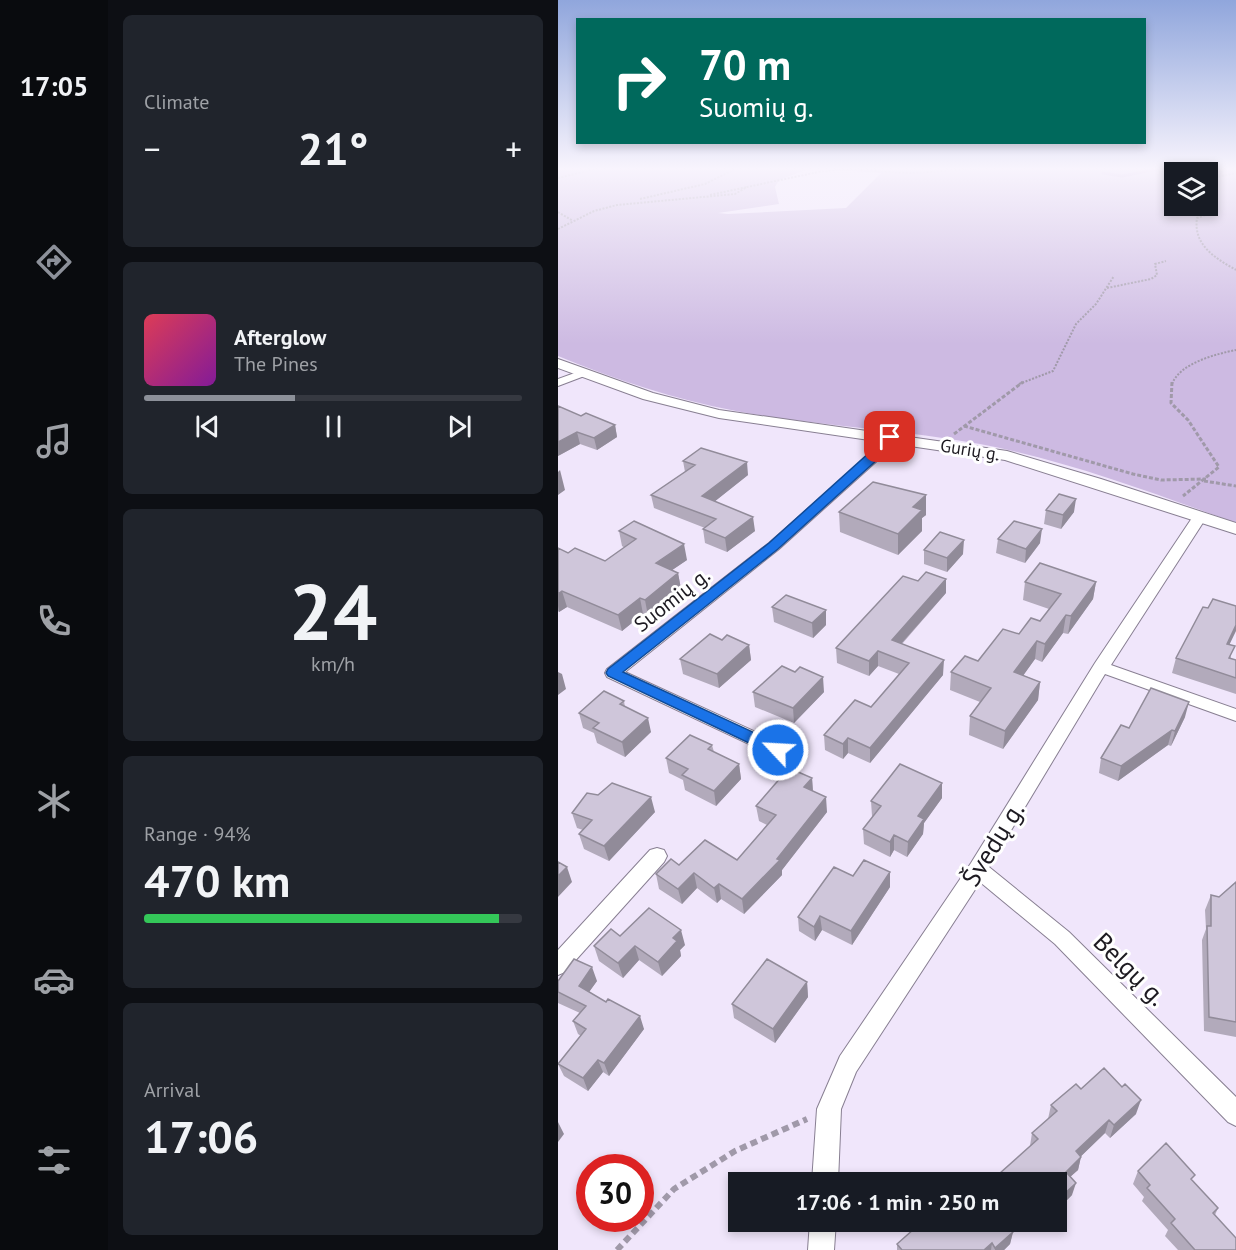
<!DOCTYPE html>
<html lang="en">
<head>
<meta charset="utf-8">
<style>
	body { margin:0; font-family:"PT Sans",sans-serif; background:#20242c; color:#f1f3f6; height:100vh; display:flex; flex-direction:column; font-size:22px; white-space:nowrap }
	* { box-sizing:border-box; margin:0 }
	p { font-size:20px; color:#9ea1a6 }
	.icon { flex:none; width:33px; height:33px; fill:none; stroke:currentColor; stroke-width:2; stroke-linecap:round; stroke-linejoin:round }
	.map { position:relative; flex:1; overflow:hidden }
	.panel { display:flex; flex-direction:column; gap:15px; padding:15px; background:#0d0f14; width:450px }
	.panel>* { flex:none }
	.guide { position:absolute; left:18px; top:18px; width:570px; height:126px; border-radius:0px; box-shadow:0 3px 9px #0003; background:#00695c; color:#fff; overflow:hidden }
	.tools { position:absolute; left:606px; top:162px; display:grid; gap:12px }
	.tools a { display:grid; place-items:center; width:54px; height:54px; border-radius:0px; background:#171b24; box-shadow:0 3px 9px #0003; font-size:30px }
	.speed { position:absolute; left:18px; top:1154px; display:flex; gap:12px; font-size:30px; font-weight:700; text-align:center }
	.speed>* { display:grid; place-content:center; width:78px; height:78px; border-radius:50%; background:#171b24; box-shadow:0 3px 9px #0003; line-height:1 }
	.speed .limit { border:9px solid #d22; background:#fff; color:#111 }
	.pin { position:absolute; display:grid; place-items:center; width:51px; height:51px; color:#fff; margin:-26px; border-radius:12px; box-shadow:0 3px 9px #0006 }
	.me { position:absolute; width:66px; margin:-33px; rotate:295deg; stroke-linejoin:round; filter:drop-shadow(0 0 4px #0008) }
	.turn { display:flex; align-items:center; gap:21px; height:126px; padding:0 24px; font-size:27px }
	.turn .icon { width:78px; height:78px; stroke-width:2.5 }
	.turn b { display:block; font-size:42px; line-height:51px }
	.big { font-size:45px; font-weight:700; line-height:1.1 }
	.panel .tile { flex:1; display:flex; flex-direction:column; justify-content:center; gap:9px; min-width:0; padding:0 21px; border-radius:9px; background:#20242c }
	.panel .dial { align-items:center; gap:0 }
	.dial b { font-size:78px; line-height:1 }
	.song { display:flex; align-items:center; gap:18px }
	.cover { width:72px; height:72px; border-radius:9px; background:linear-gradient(135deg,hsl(350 70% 55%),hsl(290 70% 35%)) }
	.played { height:6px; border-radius:3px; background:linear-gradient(90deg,#8c9099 40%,#363941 40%) }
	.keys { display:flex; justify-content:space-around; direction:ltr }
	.heat { display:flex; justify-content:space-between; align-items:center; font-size:33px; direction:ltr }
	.charge { height:9px; border-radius:4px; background:linear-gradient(90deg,#34c759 94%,#363941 0) }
	.trip { position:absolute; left:170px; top:1172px; width:339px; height:60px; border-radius:0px; background:#171b24; box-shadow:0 3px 9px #0003; font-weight:700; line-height:60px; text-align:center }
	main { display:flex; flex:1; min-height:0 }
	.menu { display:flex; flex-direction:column; width:108px; justify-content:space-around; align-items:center; background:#090b0e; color:#9ea1a6 }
	.menu .icon { width:42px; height:42px }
	.menu .active { color:#8c9099 }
	.menu b { font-size:27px; color:#f1f3f6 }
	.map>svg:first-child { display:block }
</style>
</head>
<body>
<main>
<nav class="menu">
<b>17:05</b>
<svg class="icon active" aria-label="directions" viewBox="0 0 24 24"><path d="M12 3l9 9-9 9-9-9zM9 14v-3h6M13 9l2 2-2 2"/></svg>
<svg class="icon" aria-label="music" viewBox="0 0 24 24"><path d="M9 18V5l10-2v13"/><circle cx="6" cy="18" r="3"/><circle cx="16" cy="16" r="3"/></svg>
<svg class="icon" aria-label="phone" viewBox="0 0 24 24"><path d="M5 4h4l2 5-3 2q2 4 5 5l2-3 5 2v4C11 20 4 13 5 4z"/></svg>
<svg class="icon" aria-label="climate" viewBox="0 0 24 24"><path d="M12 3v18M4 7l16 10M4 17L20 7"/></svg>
<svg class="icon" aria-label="car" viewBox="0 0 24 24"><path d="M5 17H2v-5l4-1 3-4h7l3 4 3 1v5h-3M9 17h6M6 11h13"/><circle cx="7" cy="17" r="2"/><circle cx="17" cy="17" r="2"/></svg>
<svg class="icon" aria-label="filters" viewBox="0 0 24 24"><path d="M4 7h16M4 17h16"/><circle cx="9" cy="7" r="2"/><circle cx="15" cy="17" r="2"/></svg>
</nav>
<section class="panel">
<div class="tile"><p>Climate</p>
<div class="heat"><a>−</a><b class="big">21°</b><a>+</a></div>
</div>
<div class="tile">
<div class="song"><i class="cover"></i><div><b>Afterglow</b><p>The Pines</p></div></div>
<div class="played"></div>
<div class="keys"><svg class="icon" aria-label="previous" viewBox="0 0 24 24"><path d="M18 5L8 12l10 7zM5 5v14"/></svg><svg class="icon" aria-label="pause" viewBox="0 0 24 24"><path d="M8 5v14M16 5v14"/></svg><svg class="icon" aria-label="next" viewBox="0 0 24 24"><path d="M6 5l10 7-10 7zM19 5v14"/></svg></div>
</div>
<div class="tile dial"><b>24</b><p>km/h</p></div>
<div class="tile"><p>Range · 94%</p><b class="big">470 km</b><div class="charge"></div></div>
<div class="tile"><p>Arrival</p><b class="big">17:06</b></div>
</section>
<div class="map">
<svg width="678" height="1250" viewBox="0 0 678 1250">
	<rect width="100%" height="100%" fill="#f0e6fb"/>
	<path fill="#cdbae2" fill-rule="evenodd" d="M0 169H250L221 180 217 187 221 204 160 213 170 214 288 208 323 173 260 169H678V523C596 493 507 460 422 444 341 429 258 426 178 411 116 399 58 380 0 356ZM616 172H650V206H616Z"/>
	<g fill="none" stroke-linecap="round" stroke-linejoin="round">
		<path stroke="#ad91ca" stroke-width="3" d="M545 173 564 176 599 169"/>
		<defs>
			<path id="minor" d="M25 370 30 373 29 375 0 386V379Z
				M332 434 338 437 330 451 221 549 67 672 226 745 229 750 226 755H214L49 677 47 673 49 669 211 543 321 446 328 435Z
				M641 514 648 518 553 665 678 709V721L547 674 431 867 511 932 678 1097V1126L670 1122 497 944 422 882 298 1072 283 1109 280 1182H254L259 1109 282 1056 413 863 537 663 636 515Z
				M99 848 106 850 109 856 106 862 7 972 0 975V950L92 850Z
				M252 1221H278L276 1250H250Z"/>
			<path id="tertiary" d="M0 359 95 393 161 410 449 451 543 479 678 523V534L447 460 161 418 85 399 0 368Z"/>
		</defs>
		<use href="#minor" stroke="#887f92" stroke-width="2"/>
		<use href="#tertiary" stroke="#887f92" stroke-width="2"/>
		<path stroke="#a099a9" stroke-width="2" stroke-dasharray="2 1.5" stroke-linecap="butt" d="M0 178 37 169
			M650 179 678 173
			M152 195 189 187
			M82 199 147 184 177 169
			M646 206 656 212 639 218C635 245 657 258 678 270
			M0 212 15 221
			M0 229 36 211 59 205 177 194 189 187 265 171 289 169 352 173 418 169
			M549 288 593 279 599 275 597 264 608 261
			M461 384 495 371 518 324 538 304 556 276
			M614 384C622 363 658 354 678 350"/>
		<path stroke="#a099a9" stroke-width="3" stroke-dasharray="4 2" stroke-linecap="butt" d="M614 382 613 403 630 420 661 467 625 496
			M406 426 575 474 603 480 648 479
			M396 434 465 382
			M646 481 678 486"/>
		<path stroke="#a099a9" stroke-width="6" stroke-dasharray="7 4.5" stroke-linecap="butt" d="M59 1250 116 1189 177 1151 249 1119"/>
		<use href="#minor" fill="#fff" fill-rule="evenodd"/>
		<use href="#tertiary" fill="#fff" fill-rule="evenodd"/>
	</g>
	<path fill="#b2aabb" d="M23 416 57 425 59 437 39 450 22 444 0 456Z
		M125 461 190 475 157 501 197 531 169 552 147 543 145 529 147 528 96 508 93 495 127 472Z
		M368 495V515L364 518V531L340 555 282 532 281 512Z
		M488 510 516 512 503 529 486 524Z
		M61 531 129 560 114 570 120 573 123 589 90 616 85 614 64 631 9 607 1 612 0 611V548L10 553 47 561 67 548 64 546Z
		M440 539 482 543 467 563 438 553Z
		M366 550 405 554 389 572 366 564Z
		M467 582H538L535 599 510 634 505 633 484 662 477 659 465 675 482 682 480 700 445 749 411 735 412 716 422 702 392 690 393 672 420 661 482 621 491 609 465 600Z
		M388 593 344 644 385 675 312 763 290 753 285 759 267 750 266 735 313 707 341 674 320 666 311 676 279 663 278 648Z
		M214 607 268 610V625L255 638 216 622Z
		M164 640 191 645 193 660 161 688 125 674 122 659Z
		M671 645 673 659 678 660V694L614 673 618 658Z
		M237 672 266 692 236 723 197 707 195 692Z
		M66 701 67 707 93 732 67 757 39 743 36 733 25 728 21 713Z
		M627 717 613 746 610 745 560 781 541 773 543 758 571 728Z
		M154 745 156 752 181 764 183 779 158 806 127 790 125 780 111 773 108 758Z
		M254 778 255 791 269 812 224 870V875L186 914 163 899 159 903 139 888 124 904 101 889 98 874 121 865 179 860 209 825 201 821 198 806Z
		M40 795 97 812 51 861 26 849 21 834 25 830 19 828 14 813Z
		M384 798 366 823 365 834 349 857 336 850 332 857 306 844 305 829 315 817 314 816 313 801Z
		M295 876 332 887 294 945 264 930 257 941 241 931 240 917Z
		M678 882V1037L646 1031 644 940 648 929 647 910 653 895 661 897Z
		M62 936 127 945 122 950 123 956 104 976 81 960 65 978 41 961 36 946Z
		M0 981H39L31 992 86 1029 51 1076 45 1072 30 1091 6 1076 0 1064 23 1036 20 1034 15 1021 22 1013 0 1003Z
		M249 982 250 997 217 1043 176 1018 174 1004Z
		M523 1089 578 1114 552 1138 547 1133 523 1156 520 1170 512 1177 514 1195 499 1210 498 1208V1182L472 1146 474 1133 490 1119 493 1105Z
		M580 1171 634 1181 660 1208 657 1215 678 1250H620L607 1236 610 1230 584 1201 586 1197 575 1184Z
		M373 1225 454 1231 455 1232 452 1244 446 1250H339V1244Z"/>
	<path fill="#918b99" d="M57 425 59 437 39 450 36 438Z
		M19 432 22 444 0 456V442Z
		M189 462 190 475 146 510 144 496Z
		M2 470 7 490 0 495V472Z
		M368 495V515L364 518V531L340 555V534L355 507Z
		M518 499 516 512 503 529 505 515Z
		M195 517 197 531 169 552 167 538Z
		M484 529 482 543 467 563 468 549Z
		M406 540 405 554 389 572V558Z
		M126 544 129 560 101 579 98 563Z
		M120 573 123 589 90 616 87 600Z
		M388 579V593L334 654V640Z
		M538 582 535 599 510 634 513 616Z
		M4 591 9 607 1 612 0 606V594Z
		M82 598 85 614 64 631 60 615Z
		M268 610V625L255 638 254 623Z
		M508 615 505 633 484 662 487 644Z
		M678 625V631L665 658 669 644Z
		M479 641 477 659 455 690 456 672Z
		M191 645 193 660 161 688 159 674Z
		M320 651V666L311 676V661Z
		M386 660 385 675 312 763V748Z
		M0 672 4 674 8 689 0 695Z
		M265 677 266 692 236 723 235 708Z
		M482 682 480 700 445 749 447 731Z
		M631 702 627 717 613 746 617 731Z
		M90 718 93 732 67 757 64 742Z
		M614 730 610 745 560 781 563 766Z
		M290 738V753L285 759V744Z
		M181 764 183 779 158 806 156 791Z
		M254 778 255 793 246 787Z
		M384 783V798L366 823 365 834 349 857 350 842 360 816Z
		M93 797 97 812 51 861 46 846Z
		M268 797 269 812 224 870V875L186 914 184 899 219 859Z
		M336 835V850L332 857V842Z
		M9 867 14 882 0 897V876Z
		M332 872V887L294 945 293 931Z
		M136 873 139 888 124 904 120 889Z
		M161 884 163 899 159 903 156 888Z
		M262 916 264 930 257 941 256 927Z
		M123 930 127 945 122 950 123 956 104 976 100 962 115 938Z
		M77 946 81 960 65 978 60 963Z
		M34 967 39 981 26 999 21 986Z
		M249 982 250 997 217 1043 215 1029Z
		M82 1016 86 1029 51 1076 46 1063Z
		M40 1060 45 1072 30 1091 25 1078Z
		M583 1100 578 1114 552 1138 556 1125Z
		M551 1120 547 1133 515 1164 518 1151Z
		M0 1122 6 1134 0 1142Z
		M523 1157 520 1170 504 1184 508 1172Z
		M518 1183 514 1195 499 1210 503 1197Z
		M453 1221H465L447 1237 449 1225Z
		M455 1232 452 1244 446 1250H437V1248Z
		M434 1243 433 1250H426Z"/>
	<path fill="#cfc6da" stroke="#918b99" stroke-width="1.5" d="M0 406 23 416 28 413 57 425 36 438 19 432 0 442Z
		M143 448 189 462 144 496 195 517 167 538 145 529 158 519 93 495 137 465 125 461Z
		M315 482 368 495 355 507 364 510 340 534 281 512Z
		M501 494 518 499 505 515 488 510Z
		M76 521 126 544 98 563 120 573 87 600 82 598 60 615 4 591 0 594V548L10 553 17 548 47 561 78 539 61 531Z
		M456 521 484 529 468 549 440 539Z
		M382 532 406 540 389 558 366 550Z
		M482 563 538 582 513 616 508 615 487 644 479 641 456 672 482 682 447 731 412 716 433 688 393 672 407 656 420 661 445 629 461 634 473 618 482 621 503 594 467 582Z
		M368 572 388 579 334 640 386 660 312 748 290 738 285 744 266 735 297 700 313 707 351 663 320 651 311 661 278 648 345 576 360 581Z
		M228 595 268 610 254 623 214 607Z
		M655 599 678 606V625L669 644 677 646 671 658 678 660V678L618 658 645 607 650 608Z
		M152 634 164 640 169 635 191 645 159 674 122 659Z
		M224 666 237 672 242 667 265 677 235 708 195 692Z
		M593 688 631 702 617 731 614 730 563 766 543 758 563 725 571 728Z
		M46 691 66 701 62 704 90 718 64 742 35 728 41 723 21 713Z
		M132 735 154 745 150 749 181 764 156 791 124 775 130 769 108 758Z
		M342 764 384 783 360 816 366 819 350 842 336 835 332 842 305 829 323 806 313 801Z
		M231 768 254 778 246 787 268 797 219 859 222 860 184 899 161 884 156 888 136 873 120 889 98 874 113 859 121 865 147 840 179 860 218 815 198 806Z
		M54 783 93 797 46 846 21 834 34 820 14 813 29 793 40 795Z
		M306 860 332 872 293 931 262 916 256 927 240 917 276 867 295 876Z
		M0 862 9 867 0 876Z
		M678 882V1022L651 1017 649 926H653V895L661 897Z
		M91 908 123 930 115 938 119 941 100 962 77 946 60 963 36 946 53 929 62 936Z
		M16 959 34 967 21 986 48 1002 50 999 82 1016 46 1063 40 1060 25 1078 0 1064 28 1029 15 1021 28 1006 0 992V981Z
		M209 959 249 982 215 1029 174 1004Z
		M546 1068 564 1087 567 1084 583 1100 556 1125 551 1120 518 1151 523 1157 508 1172 518 1183 503 1197 499 1192H498V1182H432L480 1139 474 1133 499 1111 493 1105 518 1084 523 1089Z
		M608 1143 637 1175 633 1179 660 1208 655 1213 678 1238V1250H637L613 1223 617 1219 589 1188 592 1185 580 1171Z
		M365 1221H370L373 1225 377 1221H453L449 1225 455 1232 437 1248 434 1243 426 1250H344L339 1244Z"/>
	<linearGradient id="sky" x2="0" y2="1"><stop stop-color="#90a6dc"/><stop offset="0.49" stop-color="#f8f4fd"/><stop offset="1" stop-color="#f8f4fd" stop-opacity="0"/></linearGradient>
	<rect width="678" height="344" fill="url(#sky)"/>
	<path fill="#1a73e8" stroke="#114b97" stroke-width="1.5" d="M332 434 337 437 330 450 220 549 65 672 225 746 227 750 225 754H214L50 676 48 673 50 669 211 543Z"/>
	<g text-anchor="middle" stroke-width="6" stroke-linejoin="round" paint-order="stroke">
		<g font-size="18" fill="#1d1a21" stroke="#fff">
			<text transform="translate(412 450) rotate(9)" y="6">Gurių g.</text>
		</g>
		<g font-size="21" fill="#1d1a21" stroke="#fff">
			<text transform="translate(114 600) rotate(-38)" y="7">Suomių g.</text>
		</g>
		<g font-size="26" fill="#1d1a21" stroke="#fff">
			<text transform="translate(435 844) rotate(-58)" y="9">Švedų g.</text>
			<text transform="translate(572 969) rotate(45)" y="9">Belgų g.</text>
		</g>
	</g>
</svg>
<div class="tools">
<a><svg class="icon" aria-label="layers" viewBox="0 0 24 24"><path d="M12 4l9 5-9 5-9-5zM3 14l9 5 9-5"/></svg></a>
</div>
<div class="speed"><div class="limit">30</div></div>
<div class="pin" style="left:332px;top:437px;background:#d93025"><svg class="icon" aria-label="arrive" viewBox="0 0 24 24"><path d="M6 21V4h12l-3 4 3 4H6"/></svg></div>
<svg class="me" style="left:220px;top:750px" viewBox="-20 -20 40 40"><circle r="17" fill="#1a73e8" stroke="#fff" stroke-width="3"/><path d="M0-11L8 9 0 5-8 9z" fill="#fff"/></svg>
<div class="trip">17:06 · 1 min · 250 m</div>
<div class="guide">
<div class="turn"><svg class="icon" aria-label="right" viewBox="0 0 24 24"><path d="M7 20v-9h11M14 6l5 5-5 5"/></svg><div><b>70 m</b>Suomių g.</div></div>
</div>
</div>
</main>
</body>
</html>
